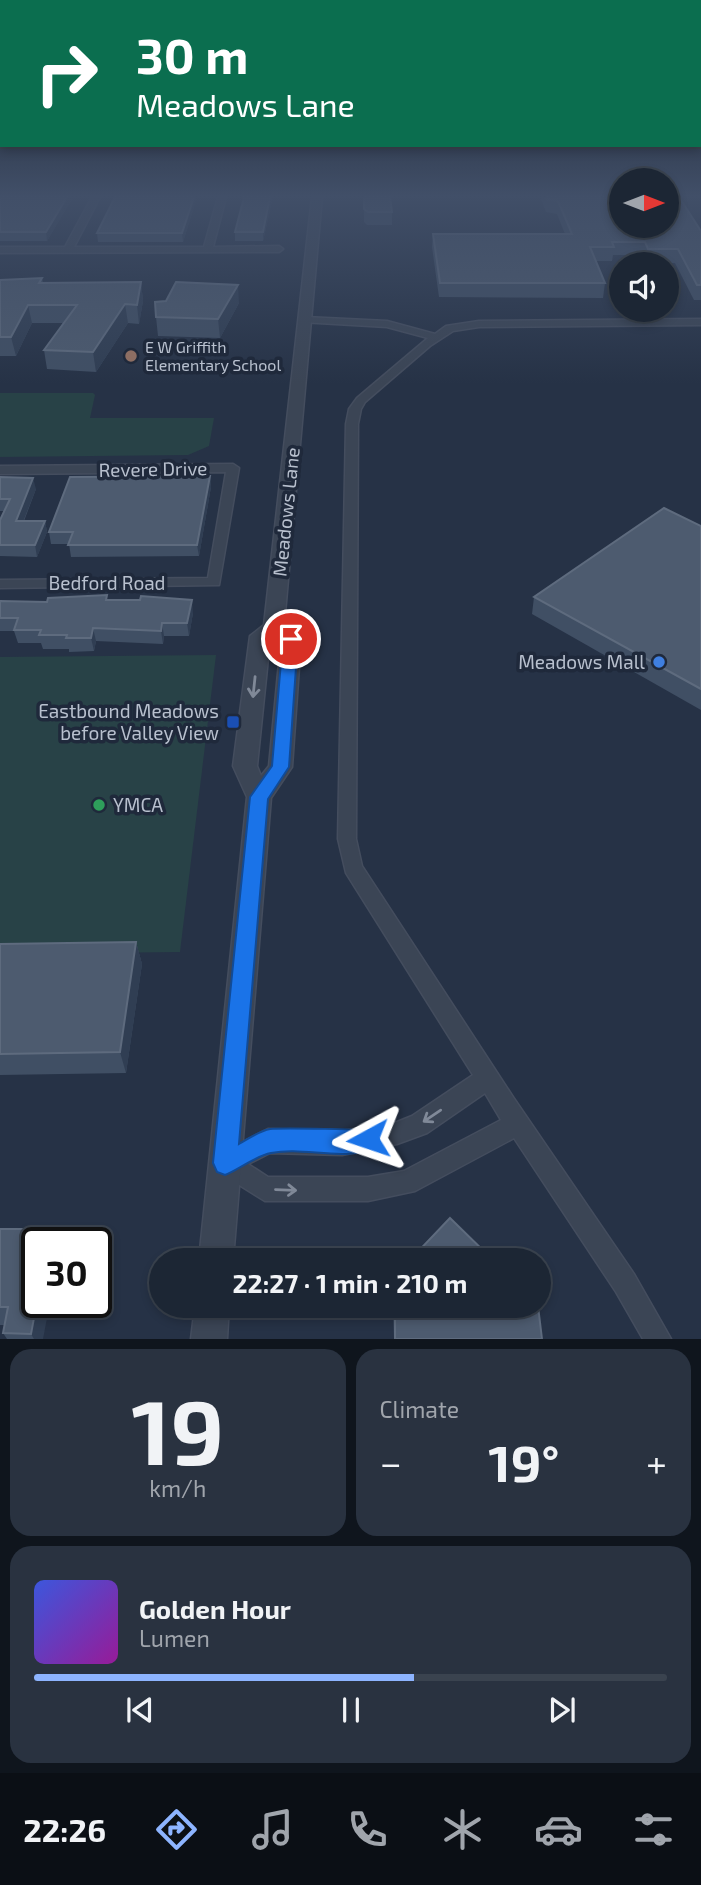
<!DOCTYPE html>
<html lang="en">
<head>
<meta charset="utf-8">
<style>
	body { margin:0; font-family:"Exo 2",sans-serif; background:#293240; color:#f1f3f6; height:100vh; display:flex; flex-direction:column; font-size:26px; white-space:nowrap }
	* { box-sizing:border-box; margin:0 }
	p { font-size:23px; color:#a0a5ac }
	.icon { flex:none; width:38px; height:38px; fill:none; stroke:currentColor; stroke-width:2; stroke-linecap:round; stroke-linejoin:round }
	.map { position:relative; height:1339px; overflow:hidden }
	.details { display:flex; flex-direction:column; gap:10px; padding:10px; background:#0f151d; flex:1 }
	.details>* { flex:none }
	.banner { position:absolute; left:0px; top:0px; width:702px; height:147px; box-shadow:0 4px 10px #0003,0 0 0 2px #3a434f; background:#0b6e4f; color:#fff; overflow:hidden }
	.needle { width:46px; rotate:90deg }
	.tools { position:absolute; left:609px; top:168px; display:grid; gap:14px }
	.tools a { display:grid; place-items:center; width:70px; height:70px; border-radius:50%; background:#1c2634; box-shadow:0 4px 10px #0003,0 0 0 2px #3a434f; font-size:35px }
	.speed { position:absolute; left:21px; top:1227px; display:flex; gap:14px; font-size:35px; font-weight:700; text-align:center }
	.speed>* { display:grid; place-content:center; width:91px; height:91px; border-radius:50%; background:#1c2634; box-shadow:0 4px 10px #0003,0 0 0 2px #3a434f; line-height:1 }
	.speed .limit { border:4px solid #111; border-radius:10px; background:#fff; color:#111 }
	.pin { position:absolute; display:grid; place-items:center; width:60px; height:60px; color:#fff; margin:-30px; border:4px solid #fff; border-radius:50%; box-shadow:0 2px 7px #0007 }
	.me { position:absolute; width:77px; margin:-38px; rotate:265deg; stroke-linejoin:round; filter:drop-shadow(0 0 5px #0008) }
	.turn { display:flex; align-items:center; gap:24px; height:147px; padding:0 21px; font-size:32px }
	.turn .icon { width:91px; height:91px; stroke-width:2.5 }
	.turn b { display:block; font-size:49px; line-height:60px }
	.big { font-size:52px; font-weight:700; line-height:1.1 }
	.details .widget { flex:1; display:flex; flex-direction:column; justify-content:center; gap:10px; min-width:0; padding:0 24px; border-radius:21px; background:#293240 }
	.details .dial { align-items:center; gap:0 }
	.dial b { font-size:91px; line-height:1 }
	.song { display:flex; align-items:center; gap:21px }
	.cover { width:84px; height:84px; border-radius:10px; background:linear-gradient(135deg,hsl(230 70% 55%),hsl(300 70% 35%)) }
	.played { height:7px; border-radius:4px; background:linear-gradient(90deg,#8db4ff 60%,#3a434f 60%) }
	.keys { display:flex; justify-content:space-around; direction:ltr }
	.heat { display:flex; justify-content:space-between; align-items:center; font-size:38px; direction:ltr }
	.details .tiles { flex:1; display:grid; gap:10px; grid-template-columns:1fr 1fr }
	.widget:last-child { grid-column:span 2 }
	.trip { position:absolute; left:149px; top:1248px; width:402px; height:70px; border-radius:35px; background:#1c2634; box-shadow:0 4px 10px #0003,0 0 0 2px #3a434f; font-weight:700; line-height:70px; text-align:center }
	.menu { display:flex; height:112px; justify-content:space-around; align-items:center; background:#0b0f15; color:#a0a5ac }
	.menu .icon { width:49px; height:49px }
	.menu .current { color:#8db4ff }
	.menu b { font-size:32px; color:#f1f3f6 }
	.map>svg:first-child { display:block }
</style>
</head>
<body>
<div class="map">
<svg width="701" height="1339" viewBox="0 0 701 1339">
	<rect width="100%" height="100%" fill="#263246"/>
	<path fill="#284247" d="M0 393H93L95 395 90 418H214L209 446 188 455 0 457Z
		M216 655 180 952 0 954V657Z"/>
	<g fill="none" stroke-linecap="round" stroke-linejoin="round">
		<defs>
			<path id="minor" d="M92 197H100L74 247H204L218 197H226L213 247 279 246 283 249 279 252 0 253V247H65Z
				M305 317 387 321 435 334 446 326 479 321 701 319V325L479 327 453 331 430 346 365 402 361 409 358 424 356 839 362 866 513 1097 634 1274 671 1339H643L616 1292 514 1138 415 1191 368 1201H265L217 1171 213 1163 217 1155 268 1129 342 1131 397 1122 412 1116 473 1075 346 873 338 839 346 424 349 409 357 398 428 338 387 327 301 322V318ZM485 1093 501 1120 404 1171 368 1177H268L248 1164 270 1153 342 1155 397 1144 427 1133Z
				M233 464 239 468 219 585 0 588V580L208 578 226 472 0 474V466Z"/>
			<path id="tertiary" d="M312 197H322L284 625 301 639 292 767 271 798 233 1260H199L247 797 233 766 250 636 264 625ZM274 637 281 642 269 766 261 776 257 766 270 639Z
				M195 1306H229L227 1339H191Z"/>
		</defs>
		<use href="#minor" stroke="#444d5e" stroke-width="3"/>
		<use href="#tertiary" stroke="#444d5e" stroke-width="3"/>
		<use href="#minor" fill="#3b4555" fill-rule="evenodd"/>
		<use href="#tertiary" fill="#3b4555" fill-rule="evenodd"/>
	</g>
	<path fill="#404f64" d="M0 197H73L47 241H0Z
		M115 197H197L183 242H98L97 233Z
		M244 197H273L263 241H235V232Z
		M364 197 392 212V225H367L364 222Z
		M540 197H621L701 231V300H694L675 263H646L642 255H613L612 261H596L605 283 603 298 439 297 432 247 433 234H565L557 214 546 212Z
		M42 278 43 283 141 282 143 301 139 324 128 323 96 372 47 369 44 350 63 323H32L16 356H0V280Z
		M239 303 220 338 158 336 156 317Z
		M210 476 211 487 199 556 71 557 69 544H51L49 532Z
		M0 477 36 489 24 521H45L47 532 37 557 0 556V520L4 511H0Z
		M701 526V710L532 614 534 597Z
		M108 600 193 613 189 636H164L163 644 96 641 94 651 69 652V649H43L41 643H18L14 631H0V601L47 602Z
		M136 942 142 964 126 1073 0 1075V944Z
		M0 1229H52L58 1242H37L43 1339H7L3 1333 5 1325H0Z
		M393 1306H538L542 1339H394Z"/>
	<path fill="#303e53" d="M67 197H73L47 241 46 232Z
		M194 197H197L183 242 182 233Z
		M270 197H273L263 241V232Z
		M141 282 143 301 139 324 137 305Z
		M238 285 239 303 220 338 218 319Z
		M125 304 128 323 96 372 93 352Z
		M28 305 32 323 16 356 11 337Z
		M210 476 211 487 199 556 197 545Z
		M33 478 36 489 19 532 16 521Z
		M45 521 47 532 37 557 35 545Z
		M192 600 193 613 189 636 187 623Z
		M162 623 164 636 163 644 161 631Z
		M93 628 96 641 94 651 91 638Z
		M136 942 142 964 126 1073 120 1052Z
		M52 1229 58 1242H49Z
		M37 1302H50L43 1339H34L31 1334Z"/>
	<path fill="#4d5b6f" stroke="#5e6b7e" stroke-width="2" d="M0 197H67L46 232H0Z
		M115 197H194L182 233H97Z
		M244 197H270L263 232H235Z
		M364 197H390L392 212H368L364 209Z
		M546 197H621V226H667V197H679L701 231V285H697L678 249H648L645 242H612L614 247H590L605 283H440L433 234H572L558 201 547 199Z
		M42 278 39 283 141 282 137 305 125 304 93 352 44 350 77 305H28L11 337H0V280Z
		M176 282 238 285 218 319 156 317 155 302 166 301Z
		M210 476 197 545H68L73 532H49L70 477Z
		M0 477 33 478 16 521H45L35 545H0V520L10 499H0Z
		M664 508 701 526V689L534 597Z
		M107 595 106 600H140L141 596 192 600 187 623H162L161 631 93 628 91 638H66L67 635H39L41 630H14L18 618H0V601L47 602 48 598Z
		M136 942 120 1052 0 1054V944Z
		M450 1218 493 1260H410Z
		M0 1229H52L49 1242H37V1302L31 1334 3 1333 8 1307H0Z
		M395 1306H538L542 1339H395Z"/>
	<defs><path id="oneway-shaft" d="M-6 0H5M1.5-3L5.5 0L1.5 3" fill="none" stroke-width="1.6" stroke-linecap="round" stroke-linejoin="round" transform="scale(1.75)"/></defs>
	<g stroke="#808998">
		<use href="#oneway-shaft" transform="translate(254 687) rotate(96)"/>
		<use href="#oneway-shaft" transform="translate(432 1116) rotate(146)"/>
		<use href="#oneway-shaft" transform="translate(286 1190) rotate(2)"/>
	</g>
	<linearGradient id="sky" x2="0" y2="1"><stop stop-color="#151c26"/><stop offset="0.51" stop-color="#414f68"/><stop offset="1" stop-color="#414f68" stop-opacity="0"/></linearGradient>
	<rect width="701" height="384" fill="url(#sky)"/>
	<path fill="#1a73e8" stroke="#114b97" stroke-width="2" d="M291 634 298 639 289 767 268 799 239 1144C248 1139 259 1131 270 1129 280 1128 370 1129 376 1131L379 1139 376 1148C341 1162 305 1146 271 1153 255 1156 240 1169 225 1175L217 1172 213 1163 250 797 272 766 283 639Z"/>
	<circle fill="#8d6e63" stroke="#1f293b" stroke-width="2.5" cx="131" cy="356" r="7"/>
	<circle fill="#3f7fe0" stroke="#1f293b" stroke-width="2.5" cx="659" cy="662" r="7"/>
	<rect fill="#1a4fb4" stroke="#1f293b" stroke-width="2.5" x="226" y="715" width="14" height="14" rx="3.5"/>
	<circle fill="#2e9e5b" stroke="#1f293b" stroke-width="2.5" cx="99" cy="805" r="7"/>
	<g text-anchor="middle" stroke-width="7" stroke-linejoin="round" paint-order="stroke">
		<g font-size="16" fill="#b8c0ce" stroke="#1f293b" text-anchor="start">
			<text x="145" y="353">E W Griffith<tspan x="145" dy="18">Elementary School</tspan></text>
		</g>
		<g font-size="19" fill="#b8c0ce" stroke="#1f293b">
			<text transform="translate(153 469) rotate(-1)" y="7">Revere Drive</text>
			<text transform="translate(286 512) rotate(-84)" y="7">Meadows Lane</text>
			<text x="107" y="590">Bedford Road</text>
		</g>
		<g font-size="19" fill="#b8c0ce" stroke="#1f293b" text-anchor="end">
			<text x="645" y="669">Meadows Mall</text>
			<text x="219" y="718">Eastbound Meadows<tspan x="219" dy="22">before Valley View</tspan></text>
			<text x="113" y="812" text-anchor="start">YMCA</text>
		</g>
	</g>
</svg>
<div class="tools">
<a><svg class="needle" viewBox="-14 -14 28 28"><path d="M0-13l5 13h-10z" fill="#e53935"/><path d="M0 13l5-13h-10z" fill="#a0a5ac"/></svg></a>
<a><svg class="icon" aria-label="sound" viewBox="0 0 24 24"><path d="M4 9h4l5-4v14l-5-4H4zM17 9q2 3 0 6"/></svg></a>
</div>
<div class="speed"><div class="limit">30</div></div>
<div class="pin" style="left:291px;top:639px;background:#d93025"><svg class="icon" aria-label="arrive" viewBox="0 0 24 24"><path d="M6 21V4h12l-3 4 3 4H6"/></svg></div>
<svg class="me" style="left:368px;top:1139px" viewBox="-20 -20 40 40"><path d="M0-17L14 15 0 8-14 15z" fill="#1a73e8" stroke="#fff" stroke-width="4"/></svg>
<div class="trip">22:27 · 1 min · 210 m</div>
<div class="banner">
<div class="turn"><svg class="icon" aria-label="right" viewBox="0 0 24 24"><path d="M7 20v-9h11M14 6l5 5-5 5"/></svg><div><b>30 m</b>Meadows Lane</div></div>
</div>
</div>
<section class="details">
<div class="tiles">
<div class="widget dial"><b>19</b><p>km/h</p></div>
<div class="widget"><p>Climate</p>
<div class="heat"><a>−</a><b class="big">19°</b><a>+</a></div>
</div>
<div class="widget">
<div class="song"><i class="cover"></i><div><b>Golden Hour</b><p>Lumen</p></div></div>
<div class="played"></div>
<div class="keys"><svg class="icon" aria-label="previous" viewBox="0 0 24 24"><path d="M18 5L8 12l10 7zM5 5v14"/></svg><svg class="icon" aria-label="pause" viewBox="0 0 24 24"><path d="M8 5v14M16 5v14"/></svg><svg class="icon" aria-label="next" viewBox="0 0 24 24"><path d="M6 5l10 7-10 7zM19 5v14"/></svg></div>
</div>
</div>
</section>
<nav class="menu">
<b>22:26</b>
<svg class="icon current" aria-label="directions" viewBox="0 0 24 24"><path d="M12 3l9 9-9 9-9-9zM9 14v-3h6M13 9l2 2-2 2"/></svg>
<svg class="icon" aria-label="music" viewBox="0 0 24 24"><path d="M9 18V5l10-2v13"/><circle cx="6" cy="18" r="3"/><circle cx="16" cy="16" r="3"/></svg>
<svg class="icon" aria-label="phone" viewBox="0 0 24 24"><path d="M5 4h4l2 5-3 2q2 4 5 5l2-3 5 2v4C11 20 4 13 5 4z"/></svg>
<svg class="icon" aria-label="climate" viewBox="0 0 24 24"><path d="M12 3v18M4 7l16 10M4 17L20 7"/></svg>
<svg class="icon" aria-label="car" viewBox="0 0 24 24"><path d="M5 17H2v-5l4-1 3-4h7l3 4 3 1v5h-3M9 17h6M6 11h13"/><circle cx="7" cy="17" r="2"/><circle cx="17" cy="17" r="2"/></svg>
<svg class="icon" aria-label="filters" viewBox="0 0 24 24"><path d="M4 7h16M4 17h16"/><circle cx="9" cy="7" r="2"/><circle cx="15" cy="17" r="2"/></svg>
</nav>
</body>
</html>
